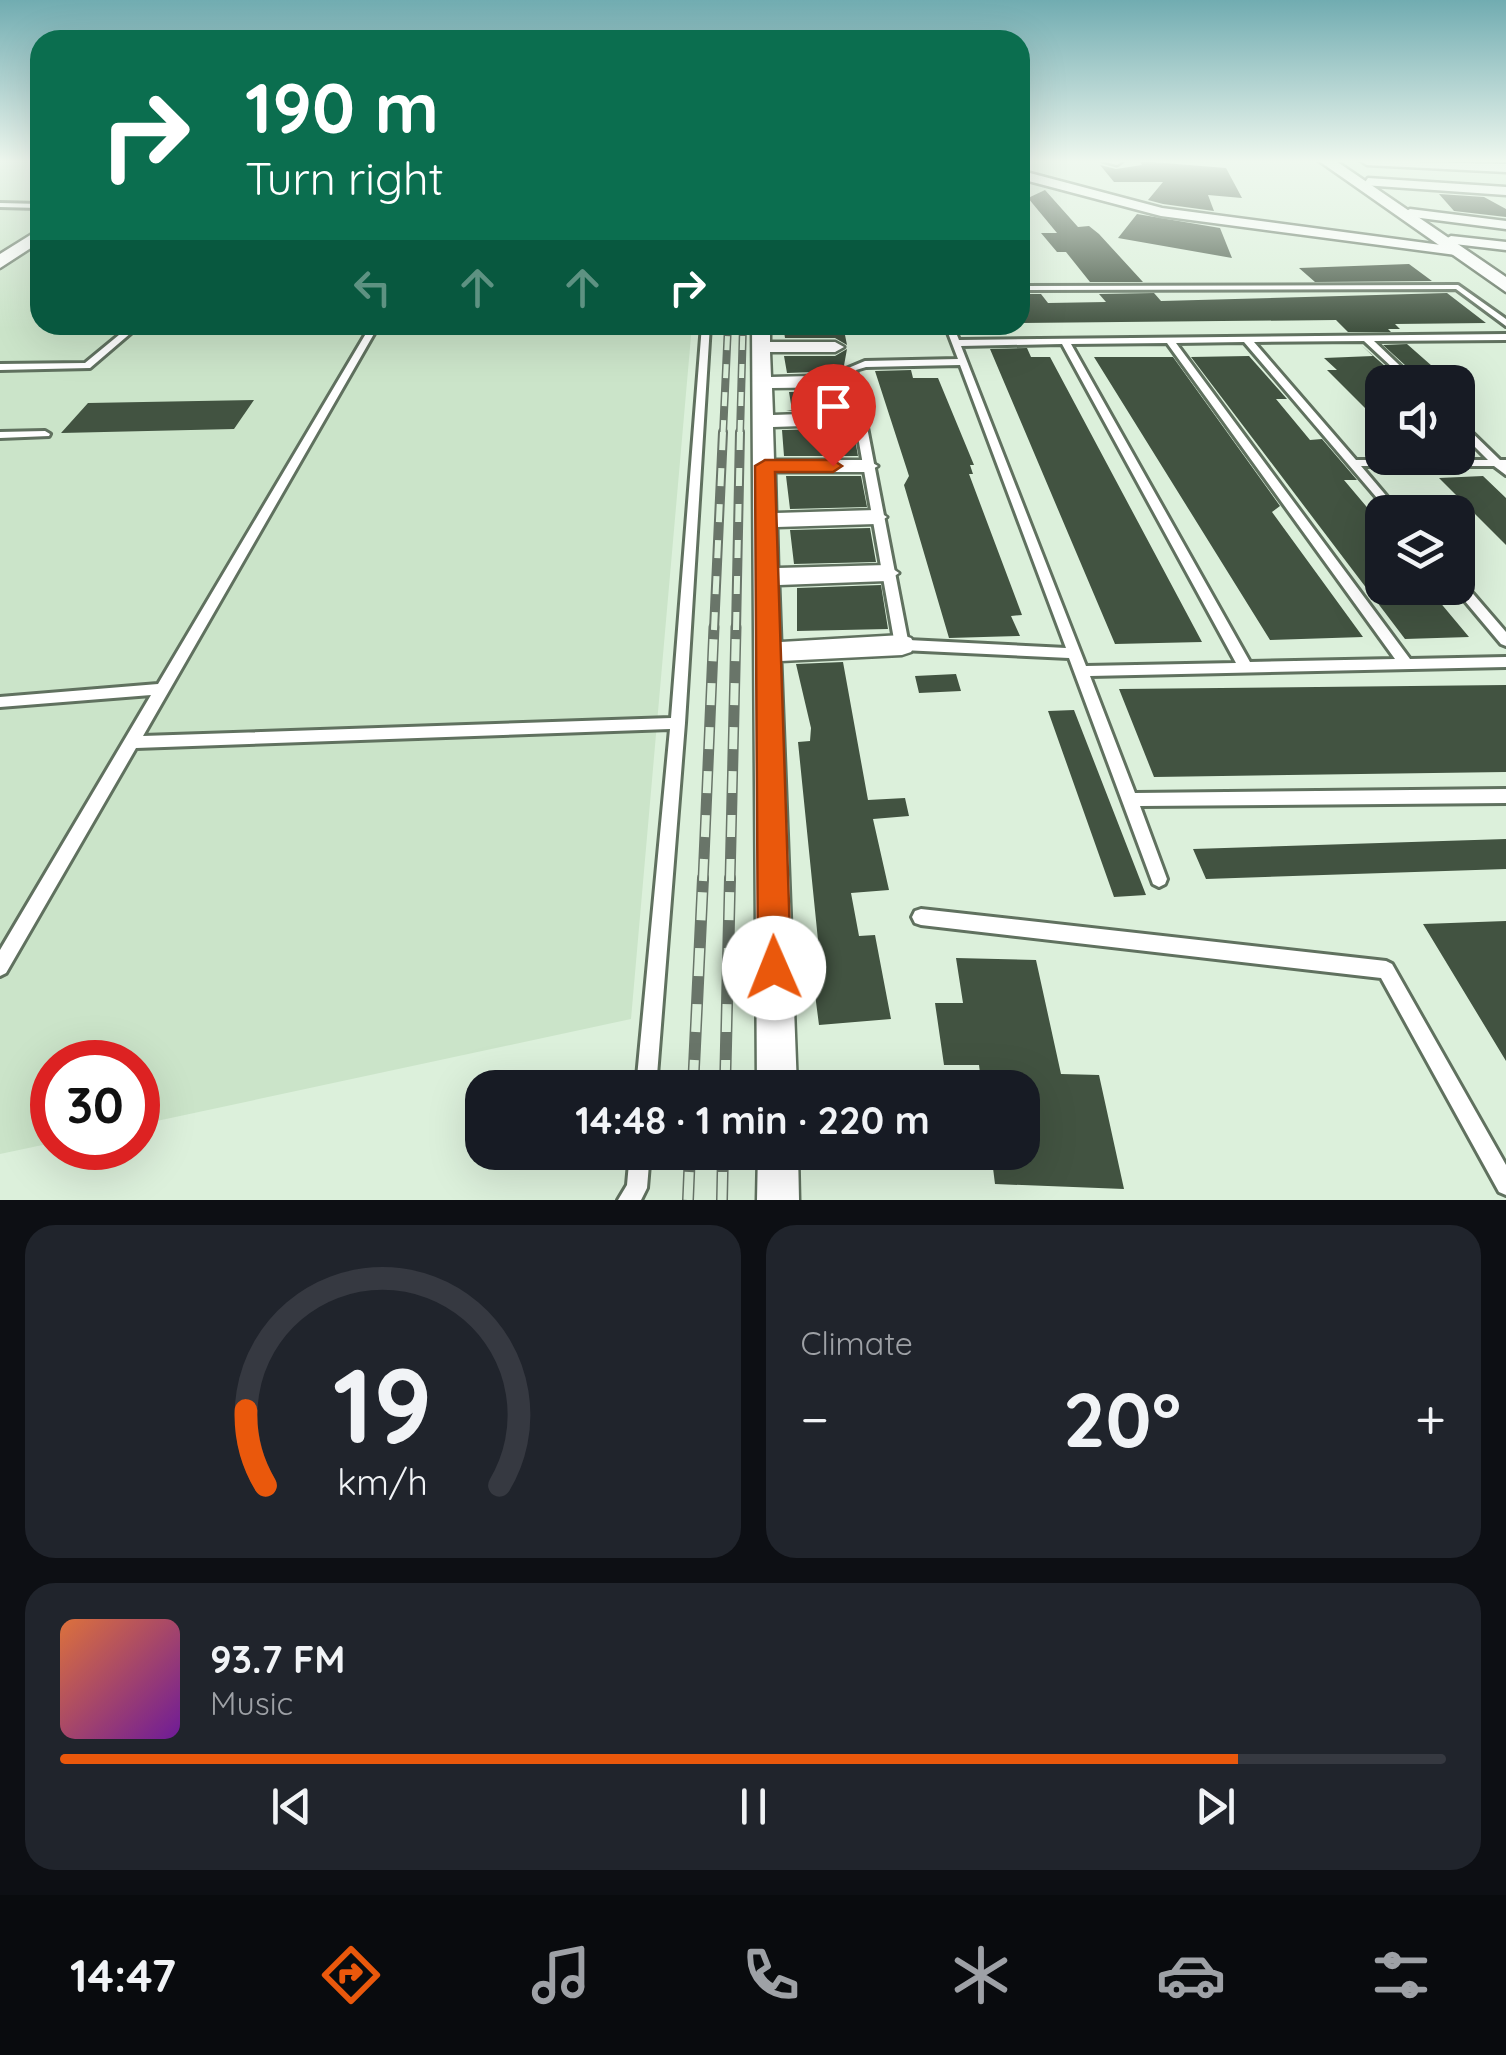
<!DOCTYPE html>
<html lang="en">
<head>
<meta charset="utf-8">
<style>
	body { margin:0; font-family:Quicksand,sans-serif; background:#20242c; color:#f1f3f6; height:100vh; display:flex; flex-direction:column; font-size:38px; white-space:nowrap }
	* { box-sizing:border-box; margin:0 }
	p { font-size:32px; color:#9ea1a6 }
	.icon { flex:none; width:55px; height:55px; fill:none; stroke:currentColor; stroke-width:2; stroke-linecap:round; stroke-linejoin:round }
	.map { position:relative; height:1200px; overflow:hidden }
	.drawer { display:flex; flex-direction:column; gap:25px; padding:25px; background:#0d0f14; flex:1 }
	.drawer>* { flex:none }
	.top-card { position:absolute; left:30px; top:30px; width:1000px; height:305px; border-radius:30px; box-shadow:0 10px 40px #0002; background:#0b6e4f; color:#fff; overflow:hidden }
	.controls { position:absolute; left:1365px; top:365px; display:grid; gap:20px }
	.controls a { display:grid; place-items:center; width:110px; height:110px; border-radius:20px; background:#171b24; box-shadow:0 10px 40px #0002; font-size:50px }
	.speed { position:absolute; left:30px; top:1040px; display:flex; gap:20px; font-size:50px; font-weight:700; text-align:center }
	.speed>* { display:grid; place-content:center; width:130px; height:130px; border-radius:50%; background:#171b24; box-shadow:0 10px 40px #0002; line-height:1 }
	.speed .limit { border:15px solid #d22; background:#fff; color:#111 }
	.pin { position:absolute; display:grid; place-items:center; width:85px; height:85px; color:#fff; margin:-102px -42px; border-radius:50% 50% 50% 0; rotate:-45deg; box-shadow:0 0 10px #0007 }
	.pin .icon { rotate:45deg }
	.me { position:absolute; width:110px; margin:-55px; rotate:359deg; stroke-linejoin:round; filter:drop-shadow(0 0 8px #0008) }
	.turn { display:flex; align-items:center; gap:35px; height:210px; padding:0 50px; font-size:45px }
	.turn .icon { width:130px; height:130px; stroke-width:2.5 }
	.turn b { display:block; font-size:70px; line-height:85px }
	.lanes { display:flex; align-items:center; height:95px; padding:0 50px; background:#0003; justify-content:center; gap:50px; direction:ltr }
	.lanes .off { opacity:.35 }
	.big { font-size:75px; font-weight:700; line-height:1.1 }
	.drawer .tile { flex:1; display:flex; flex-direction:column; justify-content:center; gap:15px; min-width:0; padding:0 35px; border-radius:30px; background:#20242c }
	.drawer .dial { align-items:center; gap:0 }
	.dial svg { height:260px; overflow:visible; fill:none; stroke:#363941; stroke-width:7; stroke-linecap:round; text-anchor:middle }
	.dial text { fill:#f1f3f6; stroke:none }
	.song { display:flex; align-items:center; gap:30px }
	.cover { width:120px; height:120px; border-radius:15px; background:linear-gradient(135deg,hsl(20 70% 55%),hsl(280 70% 35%)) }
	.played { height:10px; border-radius:5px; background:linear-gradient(90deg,#ea580c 85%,#363941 85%) }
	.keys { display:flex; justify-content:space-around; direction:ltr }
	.heat { display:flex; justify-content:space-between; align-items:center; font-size:55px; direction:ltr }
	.drawer .tiles { flex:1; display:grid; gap:25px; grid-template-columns:1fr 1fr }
	.tile:last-child { grid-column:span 2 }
	.trip { position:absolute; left:465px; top:1070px; width:575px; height:100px; border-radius:30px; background:#171b24; box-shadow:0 10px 40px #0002; font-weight:700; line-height:100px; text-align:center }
	.tabs { display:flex; height:160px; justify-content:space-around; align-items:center; background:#090b0e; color:#9ea1a6 }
	.tabs .icon { width:70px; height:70px }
	.tabs .selected { color:#ea580c }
	.tabs b { font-size:45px; color:#f1f3f6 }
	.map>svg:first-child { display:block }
</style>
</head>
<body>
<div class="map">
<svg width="1506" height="1200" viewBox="0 0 1506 1200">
	<rect width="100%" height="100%" fill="#dcf0db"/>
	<path fill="#cbe4c9" d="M0 161H40V325H692L631 1019 138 1125V1062H52V1143L0 1154Z"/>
	<path fill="#425341" d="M1140 161 1226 168 1242 198 1208 195 1214 211 1163 204 1148 200 1163 182H1114L1100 165 1116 169 1142 165Z
		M1045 190 1078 227 1089 226 1099 234 1143 282H1090L1066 252H1057L1041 233H1057L1028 198Z
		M1439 194 1484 197 1506 209V217L1454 211Z
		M1137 214 1220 228 1232 258 1118 238Z
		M1409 264 1432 281 1315 282 1299 268Z
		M1154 293 1161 301 1447 293 1486 323 1395 324 1400 329H1388L1391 332H1348L1336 320 1020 323V294H1041L1048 303 1106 302 1099 294Z
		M783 325H843L847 345 835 338H785Z
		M1407 344 1432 366H1406L1383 345Z
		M1361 345 1386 367 1382 366V425L1327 370H1337L1324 358 1373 356Z
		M1027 348 1031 357H1050L1202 642 1115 644 990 349Z
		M847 349 843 371 787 373 784 356H835Z
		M1249 356 1287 399H1276L1310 440 1322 439 1357 480H1344L1382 525V588H1428L1469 637 1405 639 1191 357Z
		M1094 357H1173L1280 506 1272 512 1363 637 1270 640Z
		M911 370 913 378H938L974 465H970L973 474H969L1022 615 1011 616 1020 636 949 638 904 485 909 476 875 371Z
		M845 391 849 409 786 411 792 410 789 392Z
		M254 400 234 429 61 433 88 403Z
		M853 428 858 456H784L782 430Z
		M786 476H861L867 507 790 509Z
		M1483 476 1506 498V545L1439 478Z
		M870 528 876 562 794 564 790 530Z
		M881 585 888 629 797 631V588Z
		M843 662 868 800 905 798 909 816 873 819 889 890 851 893 859 936 875 935 891 1019 819 1025 808 940H818L798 742 810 741 811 728 796 664Z
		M956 674 961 691 919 693 915 676Z
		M1506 685V772L1154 777 1119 689Z
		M1074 710 1146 895 1114 897 1048 711Z
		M1506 839V869L1206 879 1193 849Z
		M1506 921V1061L1423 924Z
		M956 958 1036 960 1061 1074 1099 1075 1124 1189 995 1184 991 1152H1022V1088H982L979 1065H944L935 1003H963Z"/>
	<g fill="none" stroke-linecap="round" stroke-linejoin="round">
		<defs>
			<path id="service" d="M0 203 40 204V208L0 207Z
				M1458 285 1506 319V326L1456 289 1020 290V286Z
				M371 325H379L143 736 671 718 702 325H710L685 723 656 1088H636L670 729 136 748 6 973 0 976V950L151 695 0 707V697L158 684Z
				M945 325H953L959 340 1506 334V340L1374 341 1417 382H1408L1364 341 1254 342 1356 460H1488L1458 430V422L1462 423 1500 460H1506V475L1494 466H1361L1400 512H1389L1244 342 1176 343 1410 659 1506 657V667L1090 676 1135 793 1506 789V803L1140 806 1167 879 1165 884 1159 887 1153 884 1069 658 902 650 897 648 895 645 846 369 865 361 958 359ZM1167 343 1395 659 1250 662 1071 344ZM1062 344 1236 663 1086 666 961 346ZM960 365 1066 648 908 640 856 370 866 367Z
				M125 330 132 332 90 368 0 370V364L85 363Z
				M45 431 50 434 49 436 0 438V432Z
				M1458 580 1462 581 1506 632V646L1501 644 1454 588H1458Z
				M921 909 1386 961 1392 964 1506 1165V1195L1499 1192 1381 978 921 925 915 923 912 917 915 911Z
				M630 1152H650L647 1188 641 1200H618L627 1185Z"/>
			<path id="minor" d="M1102 161H1123L1117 165Z
				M1361 161 1506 164V172L1367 165Z
				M1026 172 1162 208 1456 247 1463 251 1456 255 1161 216 1021 179Z
				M1368 178 1506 187V195L1363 185Z
				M1410 209 1506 221V229L1405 216 1403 213Z
				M1451 236 1506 242V250L1446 243 1444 240Z
				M752 325H770V342H835L844 347 835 352H770L771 377 851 375 860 381 851 387 772 388 773 415 858 412 868 418 858 424 773 427 774 460H867L878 466 867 472H775L776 513 876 510 887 517 876 524 777 527 778 568 887 565 899 573 887 581 779 585 781 642 902 635 911 638 915 645 911 652 902 655 781 661 797 1088H757Z
				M758 1152H798L799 1200H757Z"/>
			<path id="tertiary" d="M1319 161H1336L1506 277V292Z
				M40 229V242L0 268V254Z"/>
		</defs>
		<use href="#service" stroke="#60715f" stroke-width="6"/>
		<use href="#minor" stroke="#60715f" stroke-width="5"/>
		<use href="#tertiary" stroke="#60715f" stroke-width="5"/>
		<use href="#service" fill="#fff" fill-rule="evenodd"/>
		<use href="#minor" fill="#fff" fill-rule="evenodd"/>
		<use href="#tertiary" fill="#fff" fill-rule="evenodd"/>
		<defs>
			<path id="rail-far3" d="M723 434 728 325
				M740 434 743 325"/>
			<path id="rail-far2" d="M714 630 723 432
				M736 630 740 432"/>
			<path id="rail-far1" d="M703 881 714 627
				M730 881 736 627"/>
			<path id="rail" d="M693 1088 703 878
				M725 1088 730 878
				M688 1200 690 1152
				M722 1200 723 1152"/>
		</defs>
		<use href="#rail-far3" stroke="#697569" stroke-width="8"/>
		<use href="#rail-far2" stroke="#697569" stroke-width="10"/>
		<use href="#rail-far1" stroke="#697569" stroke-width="11"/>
		<use href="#rail" stroke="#697569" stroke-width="12"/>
		<use href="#rail-far3" stroke="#dcf0db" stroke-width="5" stroke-dasharray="14" stroke-linecap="butt"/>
		<use href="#rail-far2" stroke="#dcf0db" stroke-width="6" stroke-dasharray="18" stroke-linecap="butt"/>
		<use href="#rail-far1" stroke="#dcf0db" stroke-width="8" stroke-dasharray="22" stroke-linecap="butt"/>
		<use href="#rail" stroke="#dcf0db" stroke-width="9" stroke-dasharray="28" stroke-linecap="butt"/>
	</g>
	<linearGradient id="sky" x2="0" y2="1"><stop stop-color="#71acb1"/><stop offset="0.49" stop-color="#eff8ef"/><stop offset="1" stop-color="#eff8ef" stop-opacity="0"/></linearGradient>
	<rect width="1506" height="329" fill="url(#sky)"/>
	<path fill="#ea580c" stroke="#983908" stroke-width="2.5" d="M765 460H833L842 466 833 472H775L791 968 786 980 774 984 763 980 758 968 755 466Z"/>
</svg>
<div class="controls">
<a><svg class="icon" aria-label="sound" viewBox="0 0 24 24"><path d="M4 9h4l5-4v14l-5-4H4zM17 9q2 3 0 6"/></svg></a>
<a><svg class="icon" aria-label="layers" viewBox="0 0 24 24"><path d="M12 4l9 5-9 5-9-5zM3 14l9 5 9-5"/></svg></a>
</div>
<div class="speed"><div class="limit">30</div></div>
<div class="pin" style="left:833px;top:466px;background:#d93025"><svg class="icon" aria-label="arrive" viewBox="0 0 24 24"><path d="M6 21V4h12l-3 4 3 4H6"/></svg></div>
<svg class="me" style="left:774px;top:968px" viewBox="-20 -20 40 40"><circle r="19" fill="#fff"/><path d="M0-13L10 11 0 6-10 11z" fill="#ea580c"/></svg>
<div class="trip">14:48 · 1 min · 220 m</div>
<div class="top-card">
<div class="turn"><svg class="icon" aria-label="right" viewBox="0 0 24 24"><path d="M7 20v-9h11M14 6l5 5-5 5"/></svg><div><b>190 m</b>Turn right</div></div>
<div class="lanes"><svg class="icon off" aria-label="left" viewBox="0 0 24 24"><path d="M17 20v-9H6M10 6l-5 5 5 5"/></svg><svg class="icon off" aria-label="ahead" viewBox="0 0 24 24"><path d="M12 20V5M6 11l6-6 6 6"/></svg><svg class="icon off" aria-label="ahead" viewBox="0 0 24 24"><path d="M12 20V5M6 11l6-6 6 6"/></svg><svg class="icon" aria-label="right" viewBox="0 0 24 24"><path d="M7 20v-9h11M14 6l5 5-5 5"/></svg></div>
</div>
</div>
<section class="drawer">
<div class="tiles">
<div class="tile dial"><svg viewBox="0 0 100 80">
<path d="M14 69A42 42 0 1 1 86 69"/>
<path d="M14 69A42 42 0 0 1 8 46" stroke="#ea580c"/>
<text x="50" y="56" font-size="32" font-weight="700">19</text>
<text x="50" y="72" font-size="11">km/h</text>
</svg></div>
<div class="tile"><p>Climate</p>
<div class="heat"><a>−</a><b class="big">20°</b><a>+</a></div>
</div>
<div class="tile">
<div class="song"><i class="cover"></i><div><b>93.7 FM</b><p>Music</p></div></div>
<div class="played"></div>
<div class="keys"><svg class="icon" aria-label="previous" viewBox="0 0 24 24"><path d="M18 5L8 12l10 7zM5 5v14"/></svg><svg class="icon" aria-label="pause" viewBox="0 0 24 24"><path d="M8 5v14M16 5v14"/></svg><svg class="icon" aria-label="next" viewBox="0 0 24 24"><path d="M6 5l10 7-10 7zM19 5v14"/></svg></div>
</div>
</div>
</section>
<nav class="tabs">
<b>14:47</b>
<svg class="icon selected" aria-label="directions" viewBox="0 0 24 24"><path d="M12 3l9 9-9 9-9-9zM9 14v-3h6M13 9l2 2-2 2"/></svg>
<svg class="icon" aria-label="music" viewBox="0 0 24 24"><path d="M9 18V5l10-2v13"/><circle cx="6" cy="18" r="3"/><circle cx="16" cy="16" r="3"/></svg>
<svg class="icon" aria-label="phone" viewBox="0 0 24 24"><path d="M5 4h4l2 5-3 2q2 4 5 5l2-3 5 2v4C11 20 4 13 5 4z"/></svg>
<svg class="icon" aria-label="climate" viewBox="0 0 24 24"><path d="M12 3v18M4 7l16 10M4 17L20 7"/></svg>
<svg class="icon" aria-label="car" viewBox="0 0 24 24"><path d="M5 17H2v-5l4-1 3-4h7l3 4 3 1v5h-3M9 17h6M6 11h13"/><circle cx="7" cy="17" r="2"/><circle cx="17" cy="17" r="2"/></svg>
<svg class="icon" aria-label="filters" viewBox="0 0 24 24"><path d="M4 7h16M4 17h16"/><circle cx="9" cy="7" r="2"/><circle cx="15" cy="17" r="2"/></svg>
</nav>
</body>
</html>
